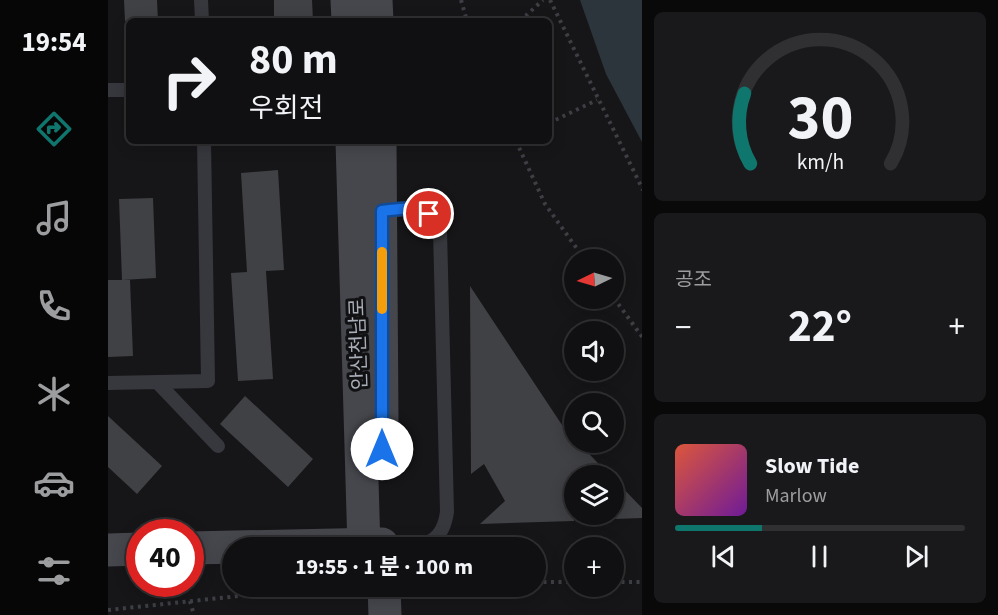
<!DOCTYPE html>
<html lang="ko">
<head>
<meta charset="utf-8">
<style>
	body { margin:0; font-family:"Source Sans 3","Noto Sans KR",sans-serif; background:#19191b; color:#f1f3f6; height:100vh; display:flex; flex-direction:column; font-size:22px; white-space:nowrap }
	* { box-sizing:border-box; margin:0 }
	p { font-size:20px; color:#9c9d9f }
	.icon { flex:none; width:33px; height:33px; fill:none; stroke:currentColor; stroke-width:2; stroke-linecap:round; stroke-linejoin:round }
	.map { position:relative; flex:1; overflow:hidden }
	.drawer { display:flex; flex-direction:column; gap:12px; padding:12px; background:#09090a; width:356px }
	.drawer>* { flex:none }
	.guide { position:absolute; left:18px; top:18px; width:426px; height:126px; border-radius:9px; box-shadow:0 3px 15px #0003,0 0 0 2px #303032; background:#101012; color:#f1f3f6; overflow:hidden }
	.needle { width:39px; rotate:265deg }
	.tools { position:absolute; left:456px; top:249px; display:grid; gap:12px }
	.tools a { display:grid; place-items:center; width:60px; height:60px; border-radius:50%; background:#101012; box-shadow:0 3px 15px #0003,0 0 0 2px #303032; font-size:30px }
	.speed { position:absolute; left:18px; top:519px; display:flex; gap:12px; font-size:30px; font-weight:700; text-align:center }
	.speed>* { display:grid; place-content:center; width:78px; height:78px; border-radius:50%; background:#101012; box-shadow:0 3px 15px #0003,0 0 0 2px #303032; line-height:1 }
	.speed .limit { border:9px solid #d22; background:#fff; color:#111 }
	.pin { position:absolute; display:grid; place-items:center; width:51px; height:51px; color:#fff; margin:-26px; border:3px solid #fff; border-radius:50%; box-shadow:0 2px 6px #0007 }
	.me { position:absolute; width:66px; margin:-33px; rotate:0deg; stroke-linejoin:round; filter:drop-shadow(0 0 4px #0008) }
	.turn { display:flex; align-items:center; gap:21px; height:126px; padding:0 24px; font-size:27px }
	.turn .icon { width:78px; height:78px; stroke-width:2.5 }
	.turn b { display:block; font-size:42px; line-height:51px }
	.big { font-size:45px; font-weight:700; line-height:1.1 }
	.drawer .widget { flex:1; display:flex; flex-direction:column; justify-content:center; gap:9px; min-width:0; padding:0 21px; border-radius:9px; background:#19191b }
	.drawer .dial { align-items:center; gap:0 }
	.dial svg { height:156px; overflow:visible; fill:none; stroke:#303032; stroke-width:7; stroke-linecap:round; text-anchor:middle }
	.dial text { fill:#f1f3f6; stroke:none }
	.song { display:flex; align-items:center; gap:18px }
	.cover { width:72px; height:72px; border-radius:9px; background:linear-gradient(135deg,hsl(10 70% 55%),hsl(280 70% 35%)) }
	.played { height:6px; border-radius:3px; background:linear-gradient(90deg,#0f766e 30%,#303032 30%) }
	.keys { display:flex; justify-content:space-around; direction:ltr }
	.heat { display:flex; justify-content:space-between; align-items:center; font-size:33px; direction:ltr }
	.trip { position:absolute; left:114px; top:537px; width:324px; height:60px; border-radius:30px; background:#101012; box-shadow:0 3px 15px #0003,0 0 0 2px #303032; font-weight:700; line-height:60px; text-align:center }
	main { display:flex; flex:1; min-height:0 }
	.menu { display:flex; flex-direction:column; width:108px; justify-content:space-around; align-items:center; background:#060607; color:#9c9d9f }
	.menu .icon { width:42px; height:42px }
	.menu .selected { color:#0f766e }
	.menu b { font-size:27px; color:#f1f3f6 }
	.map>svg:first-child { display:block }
</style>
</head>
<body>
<main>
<nav class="menu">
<b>19:54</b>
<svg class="icon selected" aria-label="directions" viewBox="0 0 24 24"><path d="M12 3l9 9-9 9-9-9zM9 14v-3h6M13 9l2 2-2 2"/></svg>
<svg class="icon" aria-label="music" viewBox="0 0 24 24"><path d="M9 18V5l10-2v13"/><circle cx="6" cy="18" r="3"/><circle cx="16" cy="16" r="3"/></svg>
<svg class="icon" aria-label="phone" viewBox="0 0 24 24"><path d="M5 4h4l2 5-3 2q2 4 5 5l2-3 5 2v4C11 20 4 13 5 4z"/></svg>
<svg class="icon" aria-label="climate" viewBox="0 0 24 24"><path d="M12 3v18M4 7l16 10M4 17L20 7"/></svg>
<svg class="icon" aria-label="car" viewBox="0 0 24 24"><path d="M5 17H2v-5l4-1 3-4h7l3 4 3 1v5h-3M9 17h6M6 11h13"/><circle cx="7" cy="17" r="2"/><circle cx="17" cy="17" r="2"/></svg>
<svg class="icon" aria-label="filters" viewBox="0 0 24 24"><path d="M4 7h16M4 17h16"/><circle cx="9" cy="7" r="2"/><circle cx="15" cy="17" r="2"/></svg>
</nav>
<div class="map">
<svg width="535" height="615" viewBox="0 0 535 615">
	<rect width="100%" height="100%" fill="#161618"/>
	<path fill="#2c353c" d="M472 0H534V142L498 74Z"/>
	<path fill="#404145" d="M16 0H49L50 21H17Z
		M166 0H204L205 21H166Z
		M170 170 176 270 158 271 165 379 130 381 123 273 139 272 133 173Z
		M45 198 48 278 14 280 11 199Z
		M0 280H22L25 356 0 357Z
		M362 286 458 431 466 439V442H470L502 476H466V521L372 524 397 501 376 464 363 474Z
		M137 396 205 459 180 487 112 424Z
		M0 416 54 466 29 494 0 467Z
		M506 479 534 508V518L506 519Z"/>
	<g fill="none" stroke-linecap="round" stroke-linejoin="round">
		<path stroke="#3d3f44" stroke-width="4" stroke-dasharray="3 4.5" stroke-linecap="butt" d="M353 0 359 21
			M442 0 535 190
			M412 21 435 0
			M441 123 489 100
			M408 141 437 204 477 260
			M506 298 535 338
			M428 582H466
			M506 582H535
			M82 601 86 615
			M0 610 224 586"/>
		<path stroke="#37383d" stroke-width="14" d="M93 0 94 21
			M0 90H21
			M274 211 311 208 328 221 332 231 339 512C333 553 307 543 274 544
			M49 382 110 446
			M0 383 100 381 96 141"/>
		<path stroke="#45474d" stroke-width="33" d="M239 0 240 21
			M268 0 269 21
			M244 141 256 548
			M272 141 274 420
			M82 548 274 544
			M0 550 32 549
			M276 586 277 615"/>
	</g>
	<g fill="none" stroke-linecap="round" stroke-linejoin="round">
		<defs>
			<path id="route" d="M274 449V211C291 209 305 205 321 214"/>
		</defs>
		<use href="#route" stroke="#114b97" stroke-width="15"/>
		<use href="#route" stroke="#1a73e8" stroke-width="10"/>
		<path stroke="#f59e0b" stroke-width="10" d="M274 252V309"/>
	</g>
	<g text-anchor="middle" stroke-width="6" stroke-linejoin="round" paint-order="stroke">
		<g font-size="20" fill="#a8adb8" stroke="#111113">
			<text transform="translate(250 344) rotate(-92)" y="7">안산천남로</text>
		</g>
	</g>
</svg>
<div class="tools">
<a><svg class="needle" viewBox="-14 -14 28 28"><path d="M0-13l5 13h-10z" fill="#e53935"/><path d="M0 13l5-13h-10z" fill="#9c9d9f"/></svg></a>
<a><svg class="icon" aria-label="sound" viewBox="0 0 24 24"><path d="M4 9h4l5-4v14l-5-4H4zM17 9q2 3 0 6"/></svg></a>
<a><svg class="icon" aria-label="search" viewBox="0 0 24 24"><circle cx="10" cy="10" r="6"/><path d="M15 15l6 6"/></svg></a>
<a><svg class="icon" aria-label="layers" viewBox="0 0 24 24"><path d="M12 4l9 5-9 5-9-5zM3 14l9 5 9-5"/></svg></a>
<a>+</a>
</div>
<div class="speed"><div class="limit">40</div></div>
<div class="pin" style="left:321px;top:214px;background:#d93025"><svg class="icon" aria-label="arrive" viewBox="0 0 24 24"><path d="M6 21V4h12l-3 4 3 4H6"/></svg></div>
<svg class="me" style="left:274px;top:449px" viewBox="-20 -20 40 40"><circle r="19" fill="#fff"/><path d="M0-13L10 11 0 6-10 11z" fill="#1a73e8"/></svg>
<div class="trip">19:55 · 1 분 · 100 m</div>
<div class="guide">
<div class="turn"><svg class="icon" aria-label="right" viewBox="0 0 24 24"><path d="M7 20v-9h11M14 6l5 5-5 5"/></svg><div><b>80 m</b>우회전</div></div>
</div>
</div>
<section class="drawer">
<div class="widget dial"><svg viewBox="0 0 100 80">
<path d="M14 69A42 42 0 1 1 86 69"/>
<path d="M14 69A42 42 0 0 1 11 33" stroke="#0f766e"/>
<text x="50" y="56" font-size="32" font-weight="700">30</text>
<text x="50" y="72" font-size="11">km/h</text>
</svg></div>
<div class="widget"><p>공조</p>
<div class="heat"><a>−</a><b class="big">22°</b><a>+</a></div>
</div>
<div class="widget">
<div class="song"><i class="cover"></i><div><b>Slow Tide</b><p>Marlow</p></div></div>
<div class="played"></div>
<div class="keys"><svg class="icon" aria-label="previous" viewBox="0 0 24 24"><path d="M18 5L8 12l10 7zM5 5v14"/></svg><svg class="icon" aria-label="pause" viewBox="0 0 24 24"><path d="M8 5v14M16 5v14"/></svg><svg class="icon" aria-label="next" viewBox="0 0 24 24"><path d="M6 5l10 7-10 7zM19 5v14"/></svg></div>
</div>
</section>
</main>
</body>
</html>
